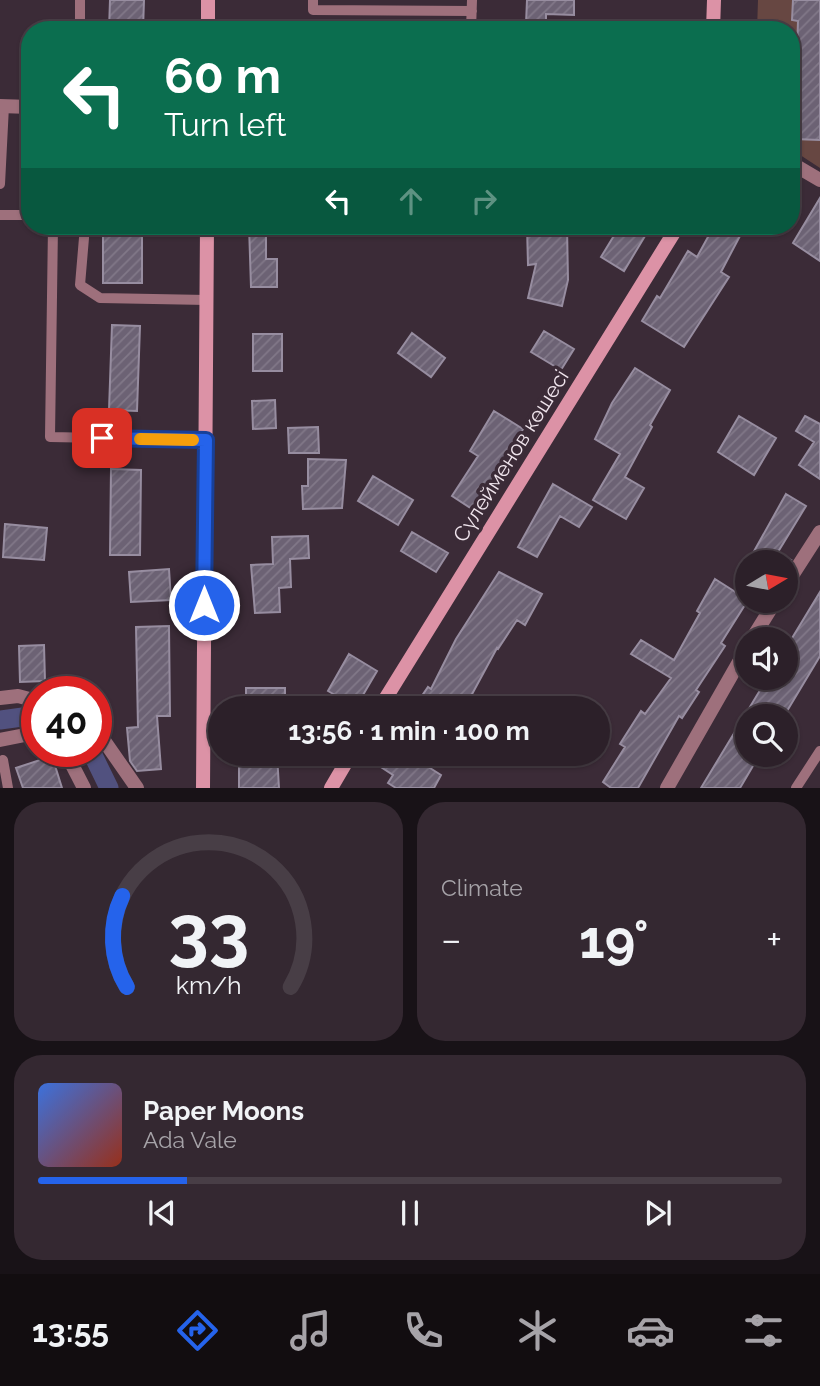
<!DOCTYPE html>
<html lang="en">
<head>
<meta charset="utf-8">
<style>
	body { margin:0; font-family:Raleway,sans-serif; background:#342831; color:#f1f3f6; height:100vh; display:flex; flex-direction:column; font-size:26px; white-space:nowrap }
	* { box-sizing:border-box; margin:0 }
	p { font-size:23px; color:#a6a3a8 }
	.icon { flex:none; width:38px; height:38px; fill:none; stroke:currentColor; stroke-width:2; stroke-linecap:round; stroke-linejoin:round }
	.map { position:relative; height:788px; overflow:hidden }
	.sheet { display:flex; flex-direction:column; gap:14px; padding:14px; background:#181217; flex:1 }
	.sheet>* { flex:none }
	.top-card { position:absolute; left:21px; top:21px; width:779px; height:214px; border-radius:28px; box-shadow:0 2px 5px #0004,0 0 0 2px #483e46; background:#0b6e4f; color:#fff; overflow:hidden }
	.needle { width:46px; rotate:80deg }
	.controls { position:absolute; left:735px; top:550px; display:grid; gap:14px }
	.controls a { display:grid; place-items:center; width:63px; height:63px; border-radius:50%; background:#2c2029; box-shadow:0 2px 5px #0004,0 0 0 2px #483e46; font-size:35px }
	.speed { position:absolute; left:21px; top:676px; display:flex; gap:14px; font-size:35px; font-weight:700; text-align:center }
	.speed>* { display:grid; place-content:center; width:91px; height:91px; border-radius:50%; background:#2c2029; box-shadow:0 2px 5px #0004,0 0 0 2px #483e46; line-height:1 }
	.speed .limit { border:10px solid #d22; background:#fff; color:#111 }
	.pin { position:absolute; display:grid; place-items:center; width:60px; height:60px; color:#fff; margin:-30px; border-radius:14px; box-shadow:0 4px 10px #0006 }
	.me { position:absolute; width:77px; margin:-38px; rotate:0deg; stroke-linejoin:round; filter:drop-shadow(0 0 5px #0008) }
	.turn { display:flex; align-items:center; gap:24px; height:147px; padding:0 28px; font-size:32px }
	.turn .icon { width:91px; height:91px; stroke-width:2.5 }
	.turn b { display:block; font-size:49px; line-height:60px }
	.lanes { display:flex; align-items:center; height:66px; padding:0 28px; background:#0003; justify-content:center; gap:35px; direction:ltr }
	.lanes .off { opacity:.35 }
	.big { font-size:52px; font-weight:700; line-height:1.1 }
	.sheet .widget { flex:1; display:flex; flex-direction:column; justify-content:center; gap:10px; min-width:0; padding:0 24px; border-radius:28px; background:#342831 }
	.sheet .dial { align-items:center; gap:0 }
	.dial svg { height:182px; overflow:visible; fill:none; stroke:#483e46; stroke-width:7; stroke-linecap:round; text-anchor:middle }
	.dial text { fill:#f1f3f6; stroke:none }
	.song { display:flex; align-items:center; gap:21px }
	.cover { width:84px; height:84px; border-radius:10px; background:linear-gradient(135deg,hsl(220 70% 55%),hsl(10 70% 35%)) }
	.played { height:7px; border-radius:4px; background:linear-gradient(90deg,#2563eb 20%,#483e46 20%) }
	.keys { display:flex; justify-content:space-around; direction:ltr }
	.heat { display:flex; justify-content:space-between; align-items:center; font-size:38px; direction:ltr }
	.sheet .tiles { flex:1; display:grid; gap:14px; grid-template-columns:1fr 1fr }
	.widget:last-child { grid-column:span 2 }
	.trip { position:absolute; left:208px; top:696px; width:402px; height:70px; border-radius:35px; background:#2c2029; box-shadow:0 2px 5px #0004,0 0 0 2px #483e46; font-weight:700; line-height:70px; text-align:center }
	.tabs { display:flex; height:112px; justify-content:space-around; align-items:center; background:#120d10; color:#a6a3a8 }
	.tabs .icon { width:49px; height:49px }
	.tabs .selected { color:#2563eb }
	.tabs b { font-size:32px; color:#f1f3f6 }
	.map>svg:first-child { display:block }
</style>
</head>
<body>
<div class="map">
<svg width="820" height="788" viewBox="0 0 820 788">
	<defs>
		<pattern id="building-hatch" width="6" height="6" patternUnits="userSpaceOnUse" patternTransform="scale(1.75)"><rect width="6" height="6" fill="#6c6274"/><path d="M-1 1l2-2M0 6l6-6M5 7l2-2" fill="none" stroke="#817888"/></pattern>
	</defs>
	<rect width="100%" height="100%" fill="#3b2b37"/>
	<path fill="#674742" d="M758 0H820V168L791 149V30H757Z"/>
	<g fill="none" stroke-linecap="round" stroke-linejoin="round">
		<path stroke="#51517f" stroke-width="19" d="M0 720 37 715
			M91 751 109 788"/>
	</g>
	<path fill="url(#building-hatch)" stroke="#978da0" stroke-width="2" d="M110 0H144L143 30H109Z
		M527 0H574V15L546 14V25L526 24Z
		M793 0H820V140L794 139 798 21 792 20Z
		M820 198V261L793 243Z
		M103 226H142V283H103Z
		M249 226H266V259H277V287H251Z
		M527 226H567L568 280 562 306 528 298 536 264 528 265Z
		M635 226H651L624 271 601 257 618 229 629 235Z
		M714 226H732L742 232 721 272 729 277 684 347 642 321 657 296 660 298 688 251 697 257Z
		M112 325 140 326 137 411 109 410Z
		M544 331 574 349 561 370 531 352Z
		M412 333 445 358 431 377 398 353Z
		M253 334H282V371H253Z
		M635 368 670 390 650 425 652 427 625 477 644 488 626 519 593 500 620 454 595 439 612 403Z
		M275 400 276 428 253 429 252 401Z
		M494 411 523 429 475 511 452 496 478 456 470 451Z
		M739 416 776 438 754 475 718 452Z
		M805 416 820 424V479L799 465 814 442 796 431Z
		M318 427 319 453H289L288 428Z
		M308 459 346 460 342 508 303 509 302 486H308Z
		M111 469 141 470 140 555H110Z
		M373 476 413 500 398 525 358 501Z
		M553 484 592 507 579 527 560 516 537 557 518 547Z
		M786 494 806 506 778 552 791 560 789 562H748Z
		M5 524 47 528 44 560 3 557Z
		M412 532 448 553 436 572 401 551Z
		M308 536 309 558 290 559 291 587 279 588 280 612 255 613 251 565 273 564 272 537Z
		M169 569 171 600 131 602 129 572Z
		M499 572 542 594 525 625 517 620 498 649 497 648 464 709H413L428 687 431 689 456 639Z
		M715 579 748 600 721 643 725 646 696 690 699 692 682 718 679 716 638 788H611L603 782 625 747 620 744 641 711 645 714 671 678 631 654 641 640 674 660 700 613 697 611Z
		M820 592V656L784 716H747V754H760L740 788H701L768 677H786V648Z
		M169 626 170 716H157L161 769 137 771 130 761 127 728 138 727 136 627Z
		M44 645 45 681 20 682 19 646Z
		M349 654 377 671 356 707 328 691Z
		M246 688H285V709H246Z
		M239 754H277L279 788H239Z
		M361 754H408L441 775 434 788H396L388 783 393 775Z
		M52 756 62 788H23L16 768Z"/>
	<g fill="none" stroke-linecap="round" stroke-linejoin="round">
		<path stroke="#9e707c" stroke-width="10" d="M80 0V30
			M313 0V10L472 11
			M471 30 472 0
			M0 184 4 106
			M0 215H30
			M53 226 50 437 206 440
			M85 226 80 285 100 298 207 300
			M3 760 8 788
			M796 788 820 751"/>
		<path stroke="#9e707c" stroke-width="14" d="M0 106 30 107
			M791 163 820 180
			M786 585 820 532
			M752 639 776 600
			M0 698 18 696 37 701
			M96 735 105 742 137 788
			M0 740 25 735 37 736
			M65 751 84 788
			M667 788 747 648"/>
		<path stroke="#dc92a6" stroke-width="14" d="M208 30V0
			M713 30 714 0
			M379 709 678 226
			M203 788 207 226
			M331 788 351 754"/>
	</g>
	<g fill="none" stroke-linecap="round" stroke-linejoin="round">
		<defs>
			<path id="route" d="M102 438 206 440 204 605"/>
		</defs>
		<use href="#route" stroke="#184099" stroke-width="18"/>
		<use href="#route" stroke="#2563eb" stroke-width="12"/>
		<path stroke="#f59e0b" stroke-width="12" d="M140 439 193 440"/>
	</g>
	<g text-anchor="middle" stroke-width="7" stroke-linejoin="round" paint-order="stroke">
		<g font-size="21" fill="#f0e5ed" stroke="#3b2b37">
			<text transform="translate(511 456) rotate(-58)" y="7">Сүлейменов көшесі</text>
		</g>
	</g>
</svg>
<div class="controls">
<a><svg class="needle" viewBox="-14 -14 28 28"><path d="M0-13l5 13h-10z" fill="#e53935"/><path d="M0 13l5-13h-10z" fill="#a6a3a8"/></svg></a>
<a><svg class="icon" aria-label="sound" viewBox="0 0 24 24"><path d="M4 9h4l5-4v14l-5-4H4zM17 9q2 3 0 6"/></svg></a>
<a><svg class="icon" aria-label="search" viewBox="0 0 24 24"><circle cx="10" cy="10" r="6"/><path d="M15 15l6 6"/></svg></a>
</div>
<div class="speed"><div class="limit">40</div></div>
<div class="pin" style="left:102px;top:438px;background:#d93025"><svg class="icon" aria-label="arrive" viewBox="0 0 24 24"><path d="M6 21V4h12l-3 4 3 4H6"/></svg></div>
<svg class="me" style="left:204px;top:605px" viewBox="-20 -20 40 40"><circle r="17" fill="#2563eb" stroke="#fff" stroke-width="3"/><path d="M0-11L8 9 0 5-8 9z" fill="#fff"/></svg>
<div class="trip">13:56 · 1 min · 100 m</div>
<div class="top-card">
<div class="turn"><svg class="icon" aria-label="left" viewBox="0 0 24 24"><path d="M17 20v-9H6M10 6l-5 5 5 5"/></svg><div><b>60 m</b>Turn left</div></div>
<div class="lanes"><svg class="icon" aria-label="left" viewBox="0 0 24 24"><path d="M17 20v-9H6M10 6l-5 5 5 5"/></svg><svg class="icon off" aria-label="ahead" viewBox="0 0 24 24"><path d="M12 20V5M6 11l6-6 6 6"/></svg><svg class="icon off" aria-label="right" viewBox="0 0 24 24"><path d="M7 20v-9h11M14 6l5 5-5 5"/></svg></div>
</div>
</div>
<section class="sheet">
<div class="tiles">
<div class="widget dial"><svg viewBox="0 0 100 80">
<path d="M14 69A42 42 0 1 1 86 69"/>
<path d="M14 69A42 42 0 0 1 12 29" stroke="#2563eb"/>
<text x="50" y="56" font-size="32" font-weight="700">33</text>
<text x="50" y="72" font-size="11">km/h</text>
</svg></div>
<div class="widget"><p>Climate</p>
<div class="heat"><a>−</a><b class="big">19°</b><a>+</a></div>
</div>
<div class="widget">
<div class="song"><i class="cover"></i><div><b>Paper Moons</b><p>Ada Vale</p></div></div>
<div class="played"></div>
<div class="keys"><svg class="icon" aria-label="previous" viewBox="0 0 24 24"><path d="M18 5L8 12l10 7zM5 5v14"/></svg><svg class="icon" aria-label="pause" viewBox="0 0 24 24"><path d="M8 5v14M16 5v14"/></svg><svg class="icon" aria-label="next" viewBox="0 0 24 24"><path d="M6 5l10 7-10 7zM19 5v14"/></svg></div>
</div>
</div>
</section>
<nav class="tabs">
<b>13:55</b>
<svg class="icon selected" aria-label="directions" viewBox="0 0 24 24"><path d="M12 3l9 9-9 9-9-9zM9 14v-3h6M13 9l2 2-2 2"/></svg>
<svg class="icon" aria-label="music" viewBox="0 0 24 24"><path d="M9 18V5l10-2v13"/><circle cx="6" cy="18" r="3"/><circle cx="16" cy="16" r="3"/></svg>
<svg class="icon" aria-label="phone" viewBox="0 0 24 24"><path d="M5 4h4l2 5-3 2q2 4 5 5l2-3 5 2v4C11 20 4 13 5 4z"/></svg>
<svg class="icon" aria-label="climate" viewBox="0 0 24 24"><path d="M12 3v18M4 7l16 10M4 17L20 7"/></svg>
<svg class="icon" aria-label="car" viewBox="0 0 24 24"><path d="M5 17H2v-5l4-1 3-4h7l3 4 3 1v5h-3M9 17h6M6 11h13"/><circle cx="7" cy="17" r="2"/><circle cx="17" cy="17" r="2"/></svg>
<svg class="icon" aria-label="filters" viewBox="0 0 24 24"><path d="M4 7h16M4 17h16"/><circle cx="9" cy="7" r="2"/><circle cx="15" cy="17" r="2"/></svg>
</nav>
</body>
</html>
